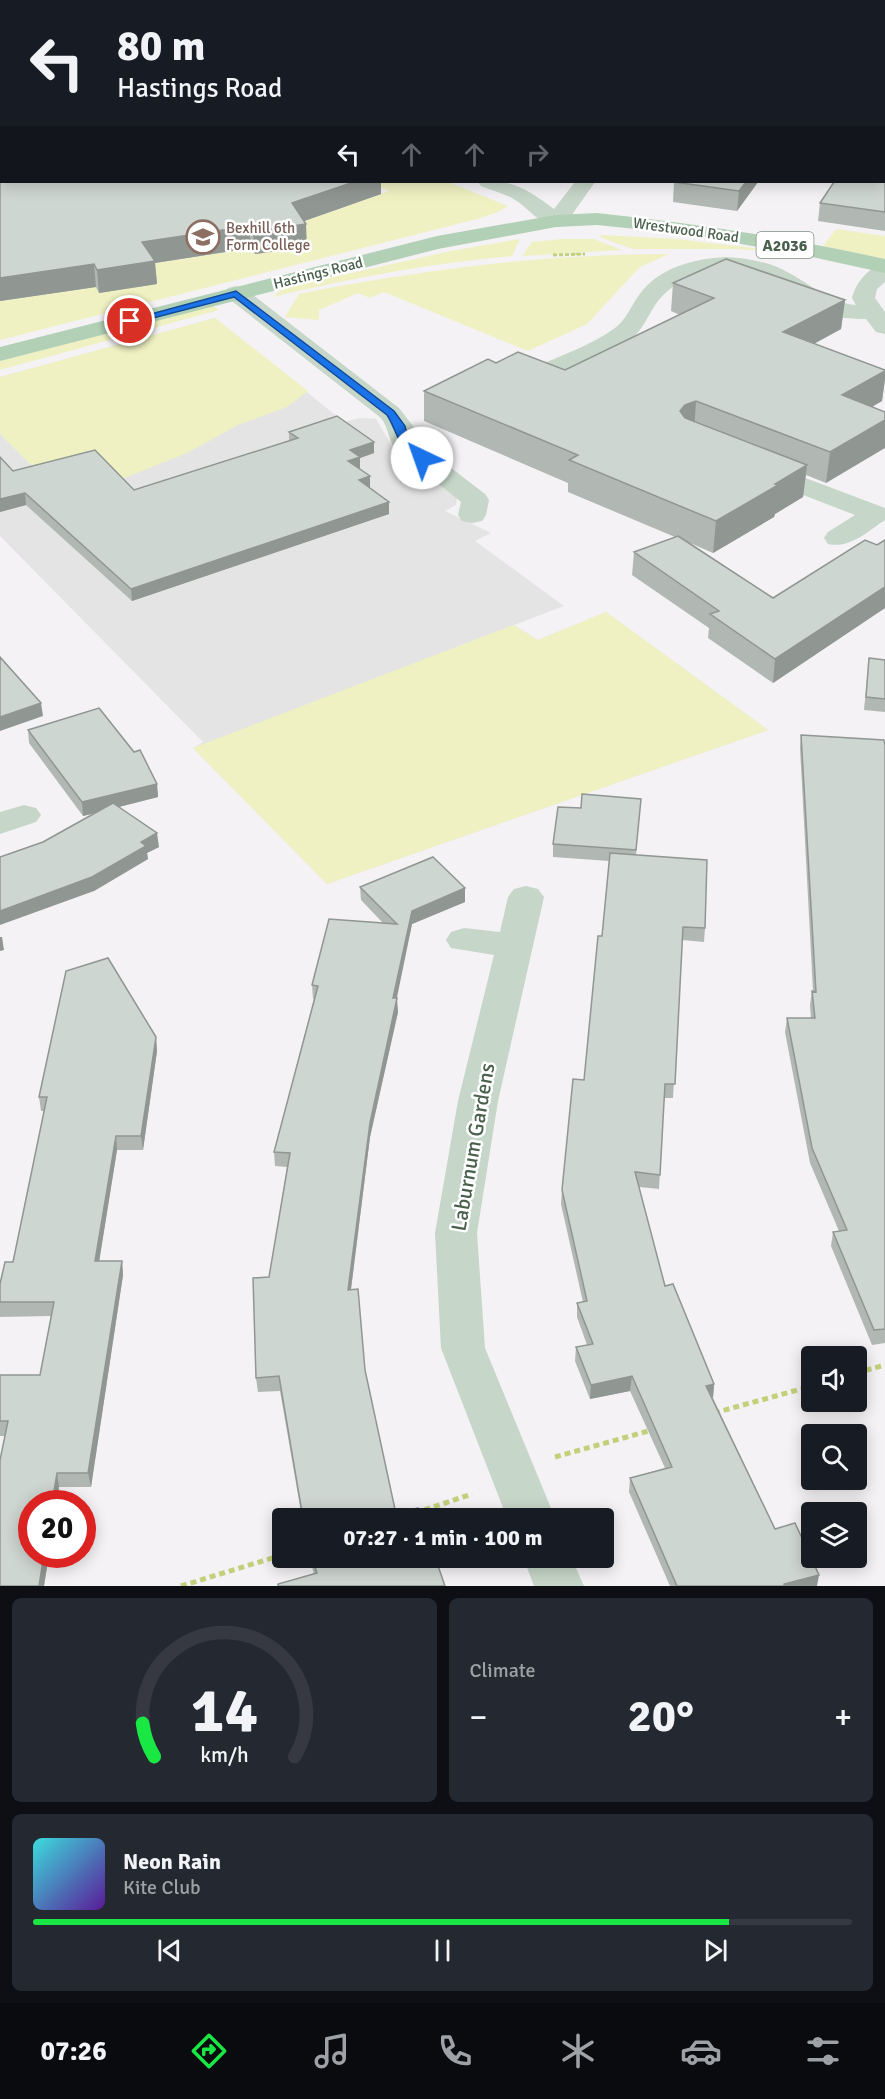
<!DOCTYPE html>
<html lang="en">
<head>
<meta charset="utf-8">
<style>
	body { margin:0; font-family:Signika,sans-serif; background:#242831; color:#f1f3f6; height:100vh; display:flex; flex-direction:column; font-size:22px; white-space:nowrap }
	* { box-sizing:border-box; margin:0 }
	p { font-size:20px; color:#9ea1a6 }
	.icon { flex:none; width:33px; height:33px; fill:none; stroke:currentColor; stroke-width:2; stroke-linecap:round; stroke-linejoin:round }
	.map { position:relative; height:1586px; overflow:hidden }
	.details { display:flex; flex-direction:column; gap:12px; padding:12px; background:#0d0f14; flex:1 }
	.details>* { flex:none }
	.hud { position:absolute; left:0px; top:0px; width:885px; height:183px; box-shadow:0 3px 15px #0003; background:#171b24; color:#f1f3f6; overflow:hidden }
	.buttons { position:absolute; left:801px; top:1346px; display:grid; gap:12px }
	.buttons a { display:grid; place-items:center; width:66px; height:66px; border-radius:6px; background:#171b24; box-shadow:0 3px 15px #0003; font-size:30px }
	.speed { position:absolute; left:18px; top:1490px; display:flex; gap:12px; font-size:30px; font-weight:700; text-align:center }
	.speed>* { display:grid; place-content:center; width:78px; height:78px; border-radius:50%; background:#171b24; box-shadow:0 3px 15px #0003; line-height:1 }
	.speed .limit { border:9px solid #d22; background:#fff; color:#111 }
	.pin { position:absolute; display:grid; place-items:center; width:51px; height:51px; color:#fff; margin:-26px; border:3px solid #fff; border-radius:50%; box-shadow:0 2px 6px #0007 }
	.me { position:absolute; width:66px; margin:-33px; rotate:318deg; stroke-linejoin:round; filter:drop-shadow(0 0 4px #0008) }
	.turn { display:flex; align-items:center; gap:21px; height:126px; padding:0 18px; font-size:27px }
	.turn .icon { width:78px; height:78px; stroke-width:2.5 }
	.turn b { display:block; font-size:42px; line-height:51px }
	.lanes { display:flex; align-items:center; height:57px; padding:0 18px; background:#0003; justify-content:center; gap:30px; direction:ltr }
	.lanes .off { opacity:.35 }
	.big { font-size:45px; font-weight:800; line-height:1.1 }
	.details .tile { flex:1; display:flex; flex-direction:column; justify-content:center; gap:9px; min-width:0; padding:0 21px; border-radius:9px; background:#242831 }
	.details .dial { align-items:center; gap:0 }
	.dial svg { height:156px; overflow:visible; fill:none; stroke:#363941; stroke-width:7; stroke-linecap:round; text-anchor:middle }
	.dial text { fill:#f1f3f6; stroke:none }
	.song { display:flex; align-items:center; gap:18px }
	.cover { width:72px; height:72px; border-radius:9px; background:linear-gradient(135deg,hsl(180 70% 55%),hsl(270 70% 35%)) }
	.played { height:6px; border-radius:3px; background:linear-gradient(90deg,#19e844 85%,#363941 85%) }
	.keys { display:flex; justify-content:space-around; direction:ltr }
	.heat { display:flex; justify-content:space-between; align-items:center; font-size:33px; direction:ltr }
	.details .tiles { flex:1; display:grid; gap:12px; grid-template-columns:1fr 1fr }
	.tile:last-child { grid-column:span 2 }
	.trip { position:absolute; left:272px; top:1508px; width:342px; height:60px; border-radius:6px; background:#171b24; box-shadow:0 3px 15px #0003; font-weight:800; line-height:60px; text-align:center }
	.tab-bar { display:flex; height:96px; justify-content:space-around; align-items:center; background:#090b0e; color:#9ea1a6 }
	.tab-bar .icon { width:42px; height:42px }
	.tab-bar .active { color:#19e844 }
	.tab-bar b { font-size:27px; color:#f1f3f6 }
	.map>svg:first-child { display:block }
</style>
</head>
<body>
<div class="map">
<svg width="885" height="1586" viewBox="0 0 885 1586">
	<rect width="100%" height="100%" fill="#f4f2f4"/>
	<path fill="#e4e4e5" d="M215 318 344 422 360 418 376 419 393 448 457 496 456 505 445 511 491 533 475 541 564 606 514 625 538 640 606 612 768 730 327 884 193 748 203 742 0 536V377Z"/>
	<path fill="#eff1c2" d="M452 0H718L450 1Z
		M368 182H448L508 206 498 212 477 219 0 340V301L96 287 100 293 144 265 251 248 255 254 283 228 389 191Z
		M836 229 885 236V259L823 246Z
		M601 235 677 239 795 253 737 249H632L600 237Z
		M520 239 512 256C431 263 351 278 272 297L284 288 451 251Z
		M563 239H594L622 250 522 256 532 242Z
		M669 254 640 267 587 324 528 351 384 292 370 298 358 293 319 310V320L285 317 299 294C422 270 543 254 669 254Z
		M213 306 219 310 0 370V361Z
		M215 318 308 391 287 407 238 425 187 453 117 481 35 469 0 434V377Z
		M606 612 768 730 327 884 193 748 513 625 538 640Z"/>
	<g fill="none" stroke-linecap="round" stroke-linejoin="round">
		<path stroke="#c2d079" stroke-width="2" stroke-dasharray="2 1.5" stroke-linecap="butt" d="M445 2 447 0
			M572 254H585"/>
		<path stroke="#c2d079" stroke-width="3" stroke-dasharray="4 2" stroke-linecap="butt" d="M553 255 585 254"/>
		<path stroke="#c2d079" stroke-width="5" stroke-dasharray="6 4" stroke-linecap="butt" d="M856 1373 885 1365
			M714 1413 812 1386
			M555 1457 652 1430
			M415 1513 472 1494
			M181 1586 282 1555"/>
		<path fill="#c6d6c8" fill-rule="evenodd" d="M738 0H754L737 2Z
			M478 182C512 178 528 190 554 209L575 182H595L564 226C543 231 529 207 512 198 502 193 491 190 481 186Z
			M726 257C748 258 770 262 789 273 812 285 829 303 856 305L852 298C856 282 869 267 885 263V282L877 289 875 298 885 312V334L876 332 866 319C848 319 829 317 813 308 791 297 774 278 749 273 717 267 679 274 658 301 648 314 644 329 631 339 606 356 576 366 549 379L540 381 531 379 528 374 531 369C559 356 590 346 615 328 626 320 631 306 639 295 659 267 694 259 726 257Z
			M236 286 244 288 399 408 413 426 416 441 485 494 489 500 486 515 482 521 472 523 462 521 458 515 461 502 395 449C388 440 389 428 381 418L228 298 225 293 228 288Z
			M763 462 885 508V520C868 531 850 549 828 544L824 538 828 532 855 515 754 476 750 470 754 464Z
			M24 805 36 808 41 815 36 822 0 834V812Z
			M526 886 538 889 544 897 498 1101 477 1233 485 1348 555 1518H507L441 1348 435 1233 458 1101 494 955 451 948 446 940 451 932 464 928 500 932 508 897 514 889Z
			M523 1557H571L584 1586H534Z"/>
		<path fill="#b2d0b6" fill-rule="evenodd" d="M597 213C694 223 789 238 885 259V273L803 255 684 234 597 225 556 227 438 249 0 361V347L437 236 556 215Z"/>
	</g>
	<path fill="#b1b8b4" d="M0 0 2 2V182H381V194L304 221 307 247 255 254 251 248 155 263 157 284 99 293 96 287 0 301Z
		M885 107V231L818 221 820 203Z
		M674 182H758L737 211 673 202Z
		M673 283 845 300 841 329 814 344 885 370V379L882 401 872 407 826 483 806 475 803 497 775 514 774 517 713 553 690 543 773 598 877 545 885 540V608L773 683 708 638 709 628 632 575 634 552 675 537 568 492V483L424 421V391L496 363 565 370 680 315 671 311Z
		M289 432 374 442V453L360 458V469L370 488 389 514 132 601 26 505 0 512V457L13 471 134 490 289 441Z
		M869 658 885 660V712L864 710Z
		M28 730 157 784 158 797 119 807 159 847 147 853 148 859 94 891 43 842 96 813 83 816 29 743Z
		M801 735 885 745V1343L872 1345 831 1246 833 1232 839 1231 810 1163 785 1032 787 1018H811L810 1005 812 991H813L800 748Z
		M641 799 636 855 705 928 704 942 682 940 673 1098H664L659 1189 639 1187 665 1286 714 1384 713 1398 775 1529 817 1586H670L629 1492 630 1478 665 1468 630 1391 590 1399 575 1361 576 1347 587 1345 577 1317V1303L583 1302 561 1204 562 1190 584 1080 602 936 609 861 553 857V844L581 808Z
		M360 887 465 902 412 924 396 998 398 1012 370 1137 351 1290 365 1370 396 1514 421 1518H302L280 1391 258 1392 256 1378 269 1277 287 1167 275 1166 274 1152 314 999H313L312 985 383 923 361 900Z
		M108 958 156 1037 157 1051 143 1150H117L99 1261H122L123 1275 91 1487H59L57 1503H32V1554H49L44 1586H0V1460L5 1436H0V1375H40L51 1316 0 1317V1284L5 1262H13L44 1111H41L39 1097 66 971Z
		M309 1557H435L314 1574Z"/>
	<path fill="#909692" d="M885 74V89L884 91V76Z
		M354 182H381V194L293 225 292 203Z
		M746 182H758L737 211 739 191Z
		M306 224 307 247 255 254 253 232Z
		M249 226 251 248 155 263 157 284 99 293 97 270 142 242Z
		M94 264 96 287 0 301V278Z
		M845 300 841 329 780 362 783 332Z
		M885 371V379L882 401 838 426 842 395Z
		M696 401 694 432 680 411 685 405Z
		M885 420V448L826 483 830 452Z
		M374 442V453L360 458V469L348 472 350 450Z
		M807 465 803 497 775 514 774 517 713 553 716 521 775 484Z
		M370 476V488L359 480Z
		M25 493 26 505 0 512V499Z
		M389 502V514L132 601 131 589Z
		M885 587V608L773 683 775 659Z
		M41 703 43 716 0 731V717Z
		M157 784 158 797 83 816 82 802Z
		M157 833 159 847 147 853 148 859 94 891 0 925V911L141 842Z
		M465 888V902L412 924 394 1012 393 998 412 911Z
		M0 937H2L4 950 0 951Z
		M397 998 398 1012 370 1137 349 1304 348 1290 370 1123Z
		M156 1037 157 1051 143 1150 141 1136Z
		M116 1136 117 1150 97 1275 95 1261Z
		M122 1261 123 1275 91 1487 88 1473Z
		M632 1376 630 1391 590 1399 591 1385Z
		M714 1384 713 1398 706 1386Z
		M57 1473 59 1487 57 1503H52Z
		M44 1554H49L44 1586H39Z
		M819 1575 817 1586H783L784 1584Z"/>
	<path fill="#ced6d1" stroke="#909692" stroke-width="1.5" d="M0 0H252L257 2H2V182H354L292 203 306 224 253 232 249 226 142 242 155 261 97 270 94 264 0 278Z
		M804 0H885V4L884 5V15L885 16V74L884 76V2H803Z
		M884 107H885V212L820 203 834 182H884Z
		M674 182H746L739 191Z
		M726 259 845 300 783 332 885 370V371L842 395 885 412V420L830 452 696 401 685 405 680 411 685 418 807 465 775 484 778 485 716 521 569 460 578 455 424 391 488 359 496 363 518 352 565 370 714 298 673 283Z
		M337 416 374 442 350 450 360 457 348 461 370 476 359 480 389 502 131 589 25 493 0 499V457L13 471 95 450 134 490 298 438 289 432Z
		M678 536 773 598 865 540 877 545 885 540V587L775 659 710 614 719 611 634 552Z
		M0 657 41 703 0 717Z
		M869 658 885 660V699L866 697Z
		M99 708 134 752 140 750 157 784 82 802 28 730Z
		M801 735 884 740 885 745V1329L874 1330 833 1232 847 1230 812 1148 787 1018H815L812 991 816 992Z
		M582 794 641 799 636 850 553 844 558 807 581 808Z
		M113 803 157 833 141 842 146 846 92 877 0 911V857L43 842Z
		M610 853 707 860 705 928 683 927 675 1084H665L660 1175 635 1172 665 1286 673 1284 714 1384 706 1386 775 1529 795 1523 819 1575 784 1584V1586H677L630 1478 672 1467 632 1376 591 1385 576 1347 593 1344 577 1303 587 1301 562 1190 573 1079 584 1080 598 936H602Z
		M433 857 465 888 412 911 393 998H397L370 1123 348 1290 358 1289 365 1370 396 1514 418 1508 421 1518H303L279 1376 256 1378 253 1278 269 1277 290 1153 274 1152 318 986 312 985 329 919 397 924 360 887Z
		M108 958 156 1037 141 1136H116L95 1261H122L88 1473H57L52 1503H32V1554H44L39 1586H0V1460L8 1421H0V1375H40L54 1302H0V1284L5 1262H13L47 1097H39L66 971Z
		M312 1557H435L445 1586H278V1584L317 1573Z"/>
	<path fill="#1a73e8" stroke="#114b97" stroke-width="1.5" d="M236 291 394 411 405 426 409 443 426 456V460C402 464 397 429 387 415L234 297 130 324 125 321Z"/>
	<defs>
		<symbol id="university-ring" viewBox="-11 -11 22 22"><circle r="9.5" fill="#fff" stroke="#8d6e63" stroke-width="1.5"/><path d="M0-5L7-2L0 1L-7-2ZM-4 1L0 2.5L4 1V4Q0 6-4 4Z" fill="#8d6e63"/></symbol>
	</defs>
	<g fill-rule="evenodd">
		<use href="#university-ring" x="184" y="218" width="38" height="38"/>
	</g>
	<g text-anchor="middle" stroke-width="5" stroke-linejoin="round" paint-order="stroke">
		<g font-size="15" fill="#785e54" stroke="#fff" text-anchor="start">
			<text x="226" y="233">Bexhill 6th<tspan x="226" dy="17">Form College</tspan></text>
		</g>
		<g font-size="15" fill="#49604c" stroke="#fff">
			<text transform="translate(686 230) rotate(8)" y="5">Wrestwood Road</text>
			<text transform="translate(318 273) rotate(-14)" y="5">Hastings Road</text>
		</g>
		<rect fill="#fff" stroke="#809082" stroke-width="1.5" x="756.5" y="232" width="57" height="26" rx="4.5"/>
		<g font-size="16" font-weight="bold" fill="#49604c">
			<text x="785" y="251">A2036</text>
		</g>
		<g font-size="21" fill="#49604c" stroke="#fff">
			<text transform="translate(473 1147) rotate(-80)" y="7">Laburnum Gardens</text>
		</g>
	</g>
</svg>
<div class="buttons">
<a><svg class="icon" aria-label="sound" viewBox="0 0 24 24"><path d="M4 9h4l5-4v14l-5-4H4zM17 9q2 3 0 6"/></svg></a>
<a><svg class="icon" aria-label="search" viewBox="0 0 24 24"><circle cx="10" cy="10" r="6"/><path d="M15 15l6 6"/></svg></a>
<a><svg class="icon" aria-label="layers" viewBox="0 0 24 24"><path d="M12 4l9 5-9 5-9-5zM3 14l9 5 9-5"/></svg></a>
</div>
<div class="speed"><div class="limit">20</div></div>
<div class="pin" style="left:130px;top:321px;background:#d93025"><svg class="icon" aria-label="arrive" viewBox="0 0 24 24"><path d="M6 21V4h12l-3 4 3 4H6"/></svg></div>
<svg class="me" style="left:422px;top:458px" viewBox="-20 -20 40 40"><circle r="19" fill="#fff"/><path d="M0-13L10 11 0 6-10 11z" fill="#1a73e8"/></svg>
<div class="trip">07:27 · 1 min · 100 m</div>
<div class="hud">
<div class="turn"><svg class="icon" aria-label="left" viewBox="0 0 24 24"><path d="M17 20v-9H6M10 6l-5 5 5 5"/></svg><div><b>80 m</b>Hastings Road</div></div>
<div class="lanes"><svg class="icon" aria-label="left" viewBox="0 0 24 24"><path d="M17 20v-9H6M10 6l-5 5 5 5"/></svg><svg class="icon off" aria-label="ahead" viewBox="0 0 24 24"><path d="M12 20V5M6 11l6-6 6 6"/></svg><svg class="icon off" aria-label="ahead" viewBox="0 0 24 24"><path d="M12 20V5M6 11l6-6 6 6"/></svg><svg class="icon off" aria-label="right" viewBox="0 0 24 24"><path d="M7 20v-9h11M14 6l5 5-5 5"/></svg></div>
</div>
</div>
<section class="details">
<div class="tiles">
<div class="tile dial"><svg viewBox="0 0 100 80">
<path d="M14 69A42 42 0 1 1 86 69"/>
<path d="M14 69A42 42 0 0 1 8 52" stroke="#19e844"/>
<text x="50" y="56" font-size="32" font-weight="700">14</text>
<text x="50" y="72" font-size="11">km/h</text>
</svg></div>
<div class="tile"><p>Climate</p>
<div class="heat"><a>−</a><b class="big">20°</b><a>+</a></div>
</div>
<div class="tile">
<div class="song"><i class="cover"></i><div><b>Neon Rain</b><p>Kite Club</p></div></div>
<div class="played"></div>
<div class="keys"><svg class="icon" aria-label="previous" viewBox="0 0 24 24"><path d="M18 5L8 12l10 7zM5 5v14"/></svg><svg class="icon" aria-label="pause" viewBox="0 0 24 24"><path d="M8 5v14M16 5v14"/></svg><svg class="icon" aria-label="next" viewBox="0 0 24 24"><path d="M6 5l10 7-10 7zM19 5v14"/></svg></div>
</div>
</div>
</section>
<nav class="tab-bar">
<b>07:26</b>
<svg class="icon active" aria-label="directions" viewBox="0 0 24 24"><path d="M12 3l9 9-9 9-9-9zM9 14v-3h6M13 9l2 2-2 2"/></svg>
<svg class="icon" aria-label="music" viewBox="0 0 24 24"><path d="M9 18V5l10-2v13"/><circle cx="6" cy="18" r="3"/><circle cx="16" cy="16" r="3"/></svg>
<svg class="icon" aria-label="phone" viewBox="0 0 24 24"><path d="M5 4h4l2 5-3 2q2 4 5 5l2-3 5 2v4C11 20 4 13 5 4z"/></svg>
<svg class="icon" aria-label="climate" viewBox="0 0 24 24"><path d="M12 3v18M4 7l16 10M4 17L20 7"/></svg>
<svg class="icon" aria-label="car" viewBox="0 0 24 24"><path d="M5 17H2v-5l4-1 3-4h7l3 4 3 1v5h-3M9 17h6M6 11h13"/><circle cx="7" cy="17" r="2"/><circle cx="17" cy="17" r="2"/></svg>
<svg class="icon" aria-label="filters" viewBox="0 0 24 24"><path d="M4 7h16M4 17h16"/><circle cx="9" cy="7" r="2"/><circle cx="15" cy="17" r="2"/></svg>
</nav>
</body>
</html>
